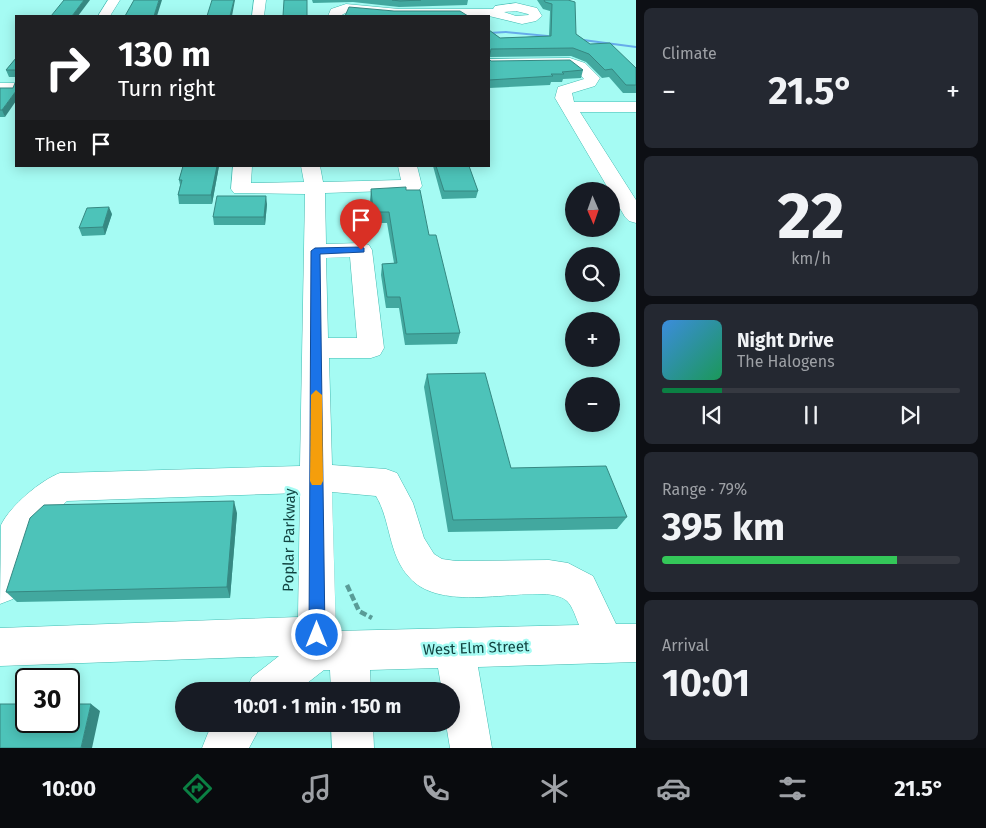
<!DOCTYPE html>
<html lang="en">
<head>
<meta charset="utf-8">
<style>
	body { margin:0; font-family:"Fira Sans",sans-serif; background:#242831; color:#f1f3f6; height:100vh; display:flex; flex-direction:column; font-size:19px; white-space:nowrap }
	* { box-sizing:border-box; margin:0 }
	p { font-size:16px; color:#9ea1a6 }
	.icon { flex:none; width:28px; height:28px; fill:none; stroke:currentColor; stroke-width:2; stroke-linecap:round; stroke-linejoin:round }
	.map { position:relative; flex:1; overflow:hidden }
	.drawer { display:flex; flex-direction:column; gap:8px; padding:8px; background:#0d0f14; width:350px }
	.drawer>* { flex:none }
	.guide { position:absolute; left:15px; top:15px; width:475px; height:152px; border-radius:0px; box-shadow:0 2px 12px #0003; background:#202124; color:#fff; overflow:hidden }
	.needle { width:32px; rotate:178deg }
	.buttons { position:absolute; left:565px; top:182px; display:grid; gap:10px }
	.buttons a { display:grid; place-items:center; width:55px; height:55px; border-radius:50%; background:#171b24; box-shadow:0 2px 12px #0003; font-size:25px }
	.speed { position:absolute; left:15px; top:668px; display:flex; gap:10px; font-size:25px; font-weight:700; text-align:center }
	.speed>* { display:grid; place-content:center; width:65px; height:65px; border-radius:50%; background:#171b24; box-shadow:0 2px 12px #0003; line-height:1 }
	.speed .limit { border:2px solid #111; border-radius:8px; background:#fff; color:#111 }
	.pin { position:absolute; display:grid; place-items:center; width:42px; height:42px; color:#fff; margin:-51px -21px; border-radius:50% 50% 50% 0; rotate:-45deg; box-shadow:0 0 5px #0007 }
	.pin .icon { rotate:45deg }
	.me { position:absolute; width:55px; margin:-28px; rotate:0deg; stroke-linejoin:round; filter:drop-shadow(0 0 4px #0008) }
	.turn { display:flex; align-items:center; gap:18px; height:105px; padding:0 20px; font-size:22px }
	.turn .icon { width:65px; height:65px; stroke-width:2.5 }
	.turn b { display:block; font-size:35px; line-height:42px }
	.then { display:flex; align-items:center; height:48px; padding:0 20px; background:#0003; gap:10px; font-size:19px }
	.big { font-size:38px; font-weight:700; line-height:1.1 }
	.drawer .card { flex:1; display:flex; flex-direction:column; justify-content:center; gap:8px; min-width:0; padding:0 18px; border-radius:8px; background:#242831 }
	.drawer .dial { align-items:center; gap:0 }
	.dial b { font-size:65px; line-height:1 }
	.song { display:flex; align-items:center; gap:15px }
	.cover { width:60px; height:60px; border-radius:8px; background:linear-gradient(135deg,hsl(210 70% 55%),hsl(150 70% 35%)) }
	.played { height:5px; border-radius:2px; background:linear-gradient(90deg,#0b8043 20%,#363941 20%) }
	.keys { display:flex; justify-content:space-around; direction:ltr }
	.heat { display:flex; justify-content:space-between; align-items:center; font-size:28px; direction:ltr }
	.charge { height:8px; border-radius:4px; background:linear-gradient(90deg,#34c759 79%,#363941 0) }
	.trip { position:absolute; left:175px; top:682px; width:285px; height:50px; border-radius:25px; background:#171b24; box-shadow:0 2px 12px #0003; font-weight:700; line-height:50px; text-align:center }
	.dock { display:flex; height:80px; justify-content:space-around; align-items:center; background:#090b0e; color:#9ea1a6 }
	.dock .icon { width:35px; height:35px }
	.dock .current { color:#0b8043 }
	.dock b { font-size:22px; color:#f1f3f6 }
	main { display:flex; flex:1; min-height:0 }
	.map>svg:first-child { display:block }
</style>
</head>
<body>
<main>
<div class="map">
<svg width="636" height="748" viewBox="0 0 636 748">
	<rect width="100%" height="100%" fill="#a5fbf3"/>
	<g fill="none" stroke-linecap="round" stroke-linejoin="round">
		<path fill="#66abea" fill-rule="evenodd" d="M506 31 558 36 560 37 558 38 506 33 489 34V32Z
			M576 38 636 46V48L575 40Z"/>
		<defs>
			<path id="minor" d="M108 0H120L110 16H98Z
				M254 0H266L264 16H252Z
				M516 3 537 8 542 16 536 21 522 24 489 16H393L347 12 340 16H328L331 9 346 4 399 9H493L495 6ZM516 11 528 14 529 15 516 16 504 12Z
				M570 58 585 63 600 78 595 86 572 93 574 102H636V112H580L636 200V223L629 221 625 217 555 98 558 87 584 79 575 69 568 66 489 67V59Z
				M0 83H16V93H0Z
				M233 166H252L251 183 304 182 301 166H320L323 182 401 180 398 166H417L422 186 419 190 325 193 326 244 361 243 369 245 372 250 384 348 380 355 371 358H329L332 465 386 469 397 473 413 503 424 538 434 554 442 559 456 561 549 560 568 563 593 576 616 624H636V662L478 667 492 748H450L446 724H451V691H442L438 668 370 670 371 691H331L330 670H324L297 691H246L252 677 279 656 0 666V628L298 617 300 493 67 501 32 534 13 599 0 604 1 525C10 506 41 480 60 473L300 466 305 194 234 193 231 189ZM350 257 357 338H328L326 258ZM332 492 376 496C391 521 388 554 409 577 445 619 543 579 567 601 573 607 576 618 579 625L336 631Z
				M215 724H262L249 748H202L208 733Z
				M331 724H373L374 748H332Z"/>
		</defs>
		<use href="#minor" stroke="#44bbb2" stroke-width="1"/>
		<path stroke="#599c97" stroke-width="4.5" stroke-dasharray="7 3" stroke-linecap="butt" d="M347 585 359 611 372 618"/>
		<use href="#minor" fill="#fff" fill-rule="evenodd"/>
	</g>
	<path fill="#42a89f" d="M312 0H468L467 5 399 7 353 2 313 3Z
		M537 0H568L576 34 590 44 636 68V93H623L609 77 602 78 586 62 571 56 489 57V59L491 61 583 70 581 78 563 79 562 82H551L550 85 489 88V30L500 38 549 36 550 11 543 9Z
		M16 58V77H9L6 70Z
		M0 88 5 117H0Z
		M183 166H219L212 204H179L178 195 180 185 179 180Z
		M433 166H469L478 191 476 198 442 199Z
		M371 189 406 190 429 235 460 333 457 344 405 345 399 308H386L381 275 382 264 394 263 387 223H372L370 200Z
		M267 204 265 225H214L213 217Z
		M112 214 105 235 82 236 79 228Z
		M427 374 511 468 627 517 617 529 448 532 424 387Z
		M237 513 230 598 17 602 6 592Z"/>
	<path fill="#368882" d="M84 0H90L78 16H72Z
		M159 0H162L157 16H154Z
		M234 0H235L232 16H230Z
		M16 91V101L5 117 2 110Z
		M217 166H219L212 204 211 195Z
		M266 196 267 204 265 225 264 217Z
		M109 207 112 214 105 235 103 227Z
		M234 501 237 513 230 598 227 587Z
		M91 704 100 711 92 748H81Z"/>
	<path fill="#4dc3b9" stroke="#368882" d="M64 0H84L72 16H51Z
		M134 0H159L154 16H125Z
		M212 0H234L230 16H207Z
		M284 0H307V16H283Z
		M392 0H421L400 1Z
		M544 0H568L575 2 576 34 590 44 610 43 636 68V85H626L612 69 605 70 589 54 573 48 491 49 489 59 491 61 570 60 583 70 562 72 564 74H551L553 76 489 80V30L500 38 551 36 552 4 545 2Z
		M349 7 394 11H460L468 16H345Z
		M16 58V70H6Z
		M15 83 16 84V91L2 110H0V88H13Z
		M183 166H217L211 195H178L182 180H179Z
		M436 166H469L478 191H444Z
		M406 187V190H420L429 235H436L460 333 406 334 400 297H387L382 264 397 263 389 212H373L371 189Z
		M217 196H266L264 217H213Z
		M109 207 103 227 79 228 87 208Z
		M485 373 511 468 606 466 627 517 453 520 427 374Z
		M234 501 227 587 6 592 30 518 44 505Z
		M0 704H26V721H69V704H91L81 748H0Z"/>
	<path fill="#1a73e8" stroke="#114b97" d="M361 247 364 248V252L320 254 325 635 322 640 317 643 311 640 309 635 311 251 315 248Z"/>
	<path fill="#f59e0b" d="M316 390 322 395 323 481 321 485H312L310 481 311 395Z"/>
	<g text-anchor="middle" stroke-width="5" stroke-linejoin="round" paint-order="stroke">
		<g font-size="15" fill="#114340" stroke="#a5fbf3">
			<text transform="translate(289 540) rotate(-89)" y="5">Poplar Parkway</text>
			<text transform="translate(476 648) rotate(-2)" y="5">West Elm Street</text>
		</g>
	</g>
</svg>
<div class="buttons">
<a><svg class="needle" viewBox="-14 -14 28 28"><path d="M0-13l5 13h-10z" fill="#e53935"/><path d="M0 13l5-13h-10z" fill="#9ea1a6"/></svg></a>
<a><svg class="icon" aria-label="search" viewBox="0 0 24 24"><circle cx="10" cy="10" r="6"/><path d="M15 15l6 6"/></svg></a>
<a>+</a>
<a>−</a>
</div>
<div class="speed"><div class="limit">30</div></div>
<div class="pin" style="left:361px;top:250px;background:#d93025"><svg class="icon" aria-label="arrive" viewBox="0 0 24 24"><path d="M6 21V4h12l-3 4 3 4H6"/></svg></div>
<svg class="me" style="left:317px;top:635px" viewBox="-20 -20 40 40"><circle r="17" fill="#1a73e8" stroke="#fff" stroke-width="3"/><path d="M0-11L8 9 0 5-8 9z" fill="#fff"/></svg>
<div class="trip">10:01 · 1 min · 150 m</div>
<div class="guide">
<div class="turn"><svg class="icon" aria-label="right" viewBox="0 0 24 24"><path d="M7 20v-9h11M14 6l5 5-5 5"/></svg><div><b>130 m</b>Turn right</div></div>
<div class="then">Then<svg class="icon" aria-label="arrive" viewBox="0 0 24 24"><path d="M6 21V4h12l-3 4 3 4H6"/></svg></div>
</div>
</div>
<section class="drawer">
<div class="card"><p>Climate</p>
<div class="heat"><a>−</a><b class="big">21.5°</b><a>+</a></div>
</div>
<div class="card dial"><b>22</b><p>km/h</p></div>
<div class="card">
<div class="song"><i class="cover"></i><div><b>Night Drive</b><p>The Halogens</p></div></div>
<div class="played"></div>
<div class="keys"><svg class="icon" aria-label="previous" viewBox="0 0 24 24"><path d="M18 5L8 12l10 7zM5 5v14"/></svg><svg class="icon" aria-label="pause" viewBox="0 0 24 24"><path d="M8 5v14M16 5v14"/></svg><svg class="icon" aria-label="next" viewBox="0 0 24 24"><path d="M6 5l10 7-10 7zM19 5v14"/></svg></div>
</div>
<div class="card"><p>Range · 79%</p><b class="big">395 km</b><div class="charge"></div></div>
<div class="card"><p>Arrival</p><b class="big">10:01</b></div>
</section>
</main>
<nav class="dock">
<b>10:00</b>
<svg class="icon current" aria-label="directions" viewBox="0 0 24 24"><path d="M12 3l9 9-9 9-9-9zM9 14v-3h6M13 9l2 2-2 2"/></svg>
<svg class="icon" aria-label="music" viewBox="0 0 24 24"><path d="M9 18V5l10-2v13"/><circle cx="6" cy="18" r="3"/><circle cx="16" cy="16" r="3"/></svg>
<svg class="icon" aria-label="phone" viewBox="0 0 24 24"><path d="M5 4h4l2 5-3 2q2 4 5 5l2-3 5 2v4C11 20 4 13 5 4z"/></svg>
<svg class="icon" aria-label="climate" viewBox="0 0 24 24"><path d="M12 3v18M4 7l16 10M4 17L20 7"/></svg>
<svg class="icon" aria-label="car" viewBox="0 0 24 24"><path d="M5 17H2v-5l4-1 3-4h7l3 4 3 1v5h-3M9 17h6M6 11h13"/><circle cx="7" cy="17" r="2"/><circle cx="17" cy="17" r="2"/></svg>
<svg class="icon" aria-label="filters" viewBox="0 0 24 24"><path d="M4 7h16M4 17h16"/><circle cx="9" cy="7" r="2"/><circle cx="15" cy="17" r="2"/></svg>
<b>21.5°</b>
</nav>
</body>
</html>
